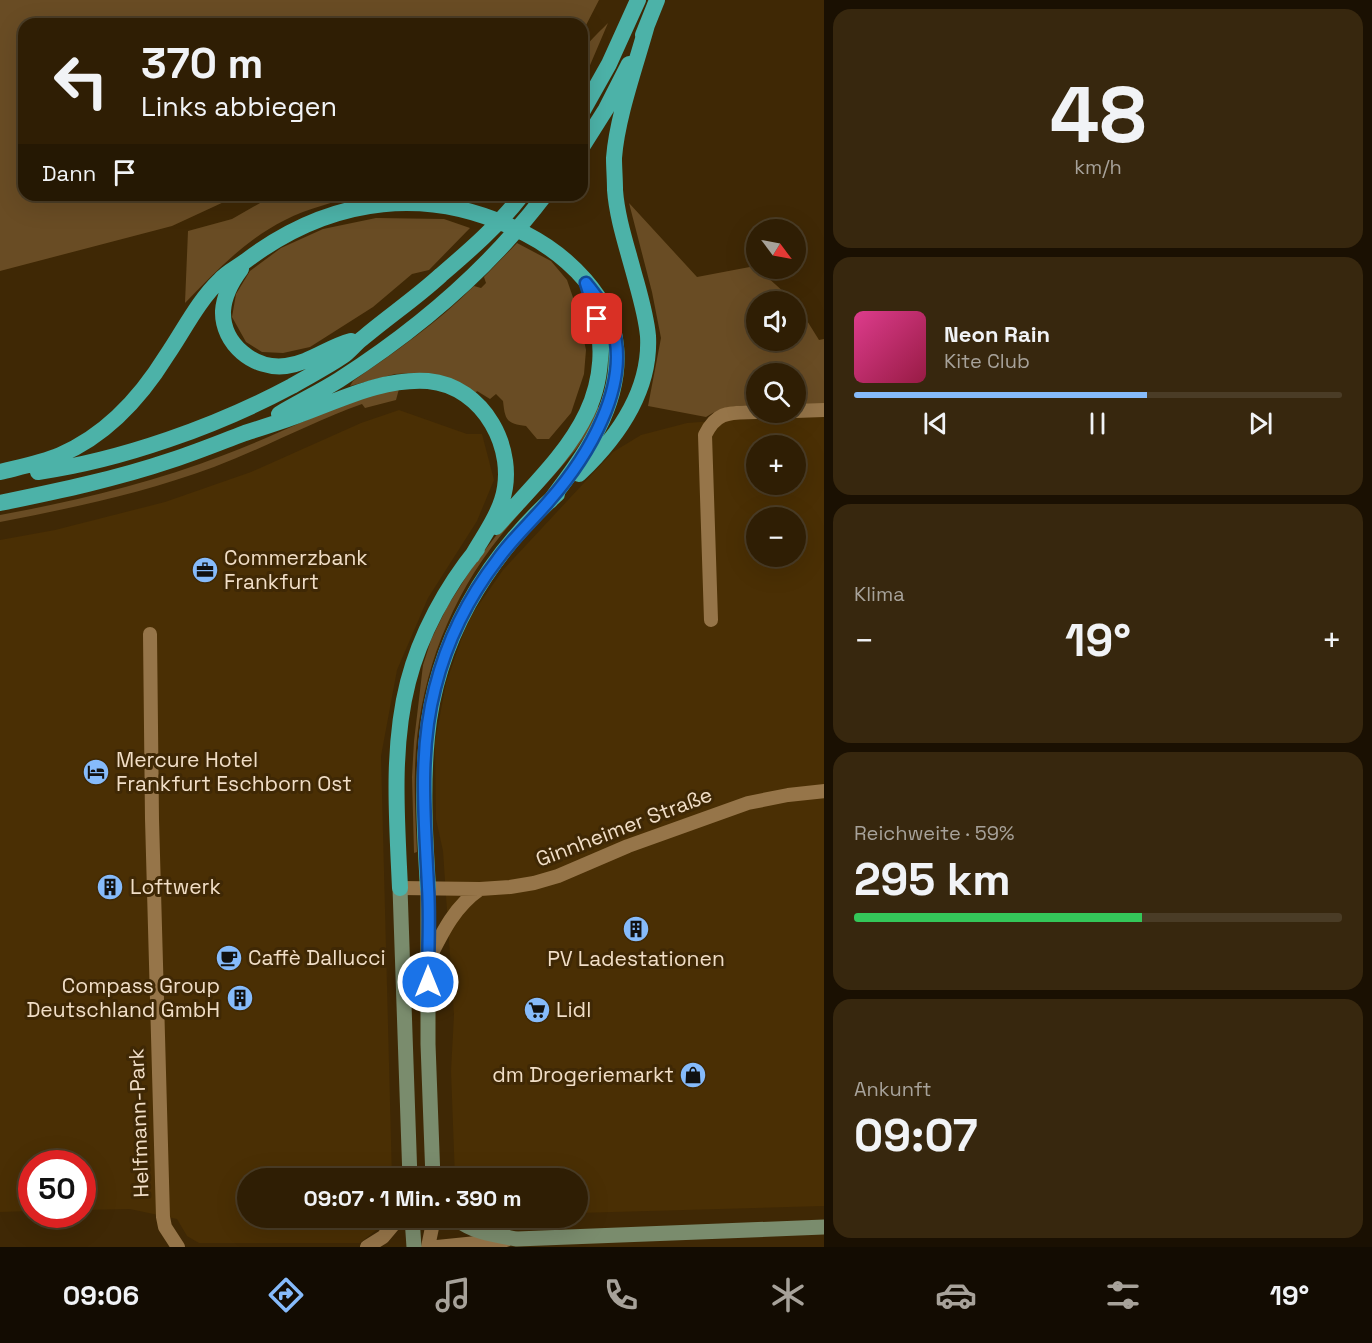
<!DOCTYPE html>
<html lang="de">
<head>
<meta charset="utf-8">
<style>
	body { margin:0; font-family:"Space Grotesk",sans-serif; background:#37270e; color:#f1f3f6; height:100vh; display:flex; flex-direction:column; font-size:22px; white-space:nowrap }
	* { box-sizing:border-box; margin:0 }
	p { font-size:20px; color:#a7a29a }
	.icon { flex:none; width:33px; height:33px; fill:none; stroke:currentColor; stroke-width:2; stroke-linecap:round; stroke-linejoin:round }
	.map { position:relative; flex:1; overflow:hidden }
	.side { display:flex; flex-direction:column; gap:9px; padding:9px; background:#1a1002; width:548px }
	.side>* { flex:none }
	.guide { position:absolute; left:18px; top:18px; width:570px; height:183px; border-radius:18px; box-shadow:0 6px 24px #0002,0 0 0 2px #4a3c26; background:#2f1e04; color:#f1f3f6; overflow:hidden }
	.needle { width:39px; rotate:122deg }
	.fabs { position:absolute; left:746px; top:219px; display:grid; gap:12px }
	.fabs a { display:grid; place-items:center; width:60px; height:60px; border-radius:50%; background:#2f1e04; box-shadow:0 6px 24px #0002,0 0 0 2px #4a3c26; font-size:30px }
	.speed { position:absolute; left:18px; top:1150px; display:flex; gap:12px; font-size:30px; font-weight:700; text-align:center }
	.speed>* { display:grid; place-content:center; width:78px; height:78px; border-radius:50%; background:#2f1e04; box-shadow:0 6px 24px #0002,0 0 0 2px #4a3c26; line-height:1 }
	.speed .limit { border:9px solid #d22; background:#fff; color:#111 }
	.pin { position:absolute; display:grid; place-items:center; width:51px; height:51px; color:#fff; margin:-26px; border-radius:12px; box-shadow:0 3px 9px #0006 }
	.me { position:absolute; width:66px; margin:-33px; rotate:0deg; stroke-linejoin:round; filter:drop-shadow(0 0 4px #0008) }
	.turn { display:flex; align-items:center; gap:21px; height:126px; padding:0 24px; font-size:27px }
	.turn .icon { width:78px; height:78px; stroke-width:2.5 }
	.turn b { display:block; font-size:42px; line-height:51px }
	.then { display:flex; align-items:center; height:57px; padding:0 24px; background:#0003; gap:12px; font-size:22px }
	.big { font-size:45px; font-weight:600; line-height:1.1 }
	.side .widget { flex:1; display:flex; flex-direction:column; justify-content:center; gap:9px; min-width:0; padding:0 21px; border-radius:18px; background:#37270e }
	.side .dial { align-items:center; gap:0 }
	.dial b { font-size:78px; line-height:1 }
	.song { display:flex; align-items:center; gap:18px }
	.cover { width:72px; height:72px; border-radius:9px; background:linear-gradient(135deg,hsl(330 70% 55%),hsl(340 70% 35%)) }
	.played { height:6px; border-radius:3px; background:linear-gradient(90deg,#86bbfb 60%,#4a3c26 60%) }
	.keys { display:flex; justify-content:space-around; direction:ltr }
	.heat { display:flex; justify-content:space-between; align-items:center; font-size:33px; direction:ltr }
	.charge { height:9px; border-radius:4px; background:linear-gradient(90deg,#34c759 59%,#4a3c26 0) }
	.trip { position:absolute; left:237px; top:1168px; width:351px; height:60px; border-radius:30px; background:#2f1e04; box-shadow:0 6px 24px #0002,0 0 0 2px #4a3c26; font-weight:600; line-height:60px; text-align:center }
	.tabs { display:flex; height:96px; justify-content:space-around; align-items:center; background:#130c02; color:#a7a29a }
	.tabs .icon { width:42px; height:42px }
	.tabs .on { color:#86bbfb }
	.tabs b { font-size:27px; color:#f1f3f6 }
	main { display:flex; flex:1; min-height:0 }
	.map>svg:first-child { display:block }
</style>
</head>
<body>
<main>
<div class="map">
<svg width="825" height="1247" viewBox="0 0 825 1247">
	<rect width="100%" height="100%" fill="#3f2805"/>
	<path fill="#4a2f04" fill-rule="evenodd" d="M399 410 467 434H482L494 480 477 521 428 598 397 670 381 756 392 1179H248V1218H384L380 1227 360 1243H199L187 1236 177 1219 130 1209 83 1210 82 1164H32L31 1211 0 1212V540L55 530 165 502 251 472 361 423Z
		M824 416V1206L578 1213V1179H455L451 1071 454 1015 443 851 436 819 435 742 446 683 468 620 503 570 595 471 613 452 641 435 687 423 740 419ZM756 446H795V484H756ZM756 518H795V556H756Z"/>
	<path fill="#694c24" d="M0 0H599L582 33V24H469L468 16 412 24H24V195H239L172 226 0 271Z
		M608 23 582 84C582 46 581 50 608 23Z
		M274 195H360C335 202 308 208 285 220 245 240 215 272 185 303L188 231 232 219Z
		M629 203 697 277 755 266 756 268 758 269 794 301 756 302V340H795L796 303 819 340 824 339V404H795V374H756V405C737 405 723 406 706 417L648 406 661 338 652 292Z
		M376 218 444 219 470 228 429 270 412 274 373 307 310 347 283 353 262 352 246 342 232 317 236 294 250 271 281 248 323 229Z
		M517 243 551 261 567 280 578 312 586 350 584 374 571 413 549 439H537L526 426C506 424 505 419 503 401L496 394 490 399 477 391 475 394 412 373 395 374 350 386 353 381C395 352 437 323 474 286L481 288 486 283 484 277Z
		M399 389 396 400 365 408 362 404C312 422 264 448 214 467 144 493 72 508 0 522V515C77 501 151 483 224 455 270 438 313 415 359 399 372 395 385 392 399 389Z
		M596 406 600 407 589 430 577 448C550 482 517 513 491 548 443 613 417 690 415 770 414 797 416 825 417 852L414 853 412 777 414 741 423 665 431 640 447 607 475 563Z"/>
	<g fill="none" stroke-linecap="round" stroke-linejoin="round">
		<path stroke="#967549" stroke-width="14" d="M795 411 825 410
			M711 620 705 435C717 410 731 413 756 412
			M150 634 152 819 163 1217 165 1227 178 1247
			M400 888 480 889 510 887 534 883 558 876 628 846 748 803 788 795 825 791
			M428 961C442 933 454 907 480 889
			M367 1247 383 1237 399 1218
			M428 1247 434 1218
			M437 1247 506 1240"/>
		<path stroke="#7a8c6d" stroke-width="15" d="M400 888 410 1179
			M428 888V1044L433 1179
			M412 1218 414 1247
			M455 1218C474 1233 494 1235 517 1239L825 1227"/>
		<path stroke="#4cb2a8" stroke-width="16" d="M643 35 657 0
			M582 112 609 64 638 0
			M582 147 606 109 629 64
			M241 269C232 281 224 295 223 311 222 344 254 370 286 366 310 363 328 347 351 341
			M279 414C299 402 320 392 339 380 417 330 489 269 545 195
			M0 472C20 467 41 463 60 455 107 435 141 397 167 355 184 330 198 301 220 280 227 272 238 267 247 260 332 196 431 184 526 234 567 255 612 298 616 346 622 405 584 456 550 501
			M38 472C122 460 217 426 292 386 309 376 327 367 343 356 350 351 356 343 363 338 389 316 416 298 441 275 469 251 499 225 522 195
			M579 474C617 438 651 392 648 336 646 314 639 292 633 270 626 244 617 217 615 190 615 179 614 168 614 158 617 117 636 65 647 25
			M0 503C58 491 116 479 172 460 197 452 221 442 245 433 264 427 283 421 301 414 342 399 383 378 428 381 484 386 518 450 502 500 496 520 482 538 472 556
			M496 527C560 455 624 405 592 298
			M400 888C397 821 391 748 408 682 420 635 446 587 477 549
			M428 888C425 838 422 787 427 737 436 641 486 558 557 494"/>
	</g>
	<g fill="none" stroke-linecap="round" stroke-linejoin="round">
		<defs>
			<path id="route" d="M428 982C428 950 430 918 428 887 425 821 418 753 435 688 447 640 468 598 498 559 513 538 532 521 549 501 587 458 632 385 612 325 607 309 596 296 586 283L597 319"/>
		</defs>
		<use href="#route" stroke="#114b97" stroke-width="15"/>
		<use href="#route" stroke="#1a73e8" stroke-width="10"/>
	</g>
	<defs>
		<symbol id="office-disc" viewBox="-11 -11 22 22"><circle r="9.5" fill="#86bbfb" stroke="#3f2805"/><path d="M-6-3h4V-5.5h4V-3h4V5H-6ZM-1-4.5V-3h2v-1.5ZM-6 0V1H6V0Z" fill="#111"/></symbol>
		<symbol id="hotel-disc" viewBox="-11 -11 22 22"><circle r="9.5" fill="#86bbfb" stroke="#3f2805"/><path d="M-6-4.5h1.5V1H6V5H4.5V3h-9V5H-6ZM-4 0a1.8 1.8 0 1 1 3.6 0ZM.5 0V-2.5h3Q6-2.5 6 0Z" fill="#111"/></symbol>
		<symbol id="building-disc" viewBox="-11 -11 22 22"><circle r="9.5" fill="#86bbfb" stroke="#3f2805"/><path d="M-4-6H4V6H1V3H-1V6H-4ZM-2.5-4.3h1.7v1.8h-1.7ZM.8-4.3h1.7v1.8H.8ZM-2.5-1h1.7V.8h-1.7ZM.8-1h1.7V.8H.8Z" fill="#111"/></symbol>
		<symbol id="cafe-disc" viewBox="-11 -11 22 22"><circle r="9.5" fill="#86bbfb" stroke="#3f2805"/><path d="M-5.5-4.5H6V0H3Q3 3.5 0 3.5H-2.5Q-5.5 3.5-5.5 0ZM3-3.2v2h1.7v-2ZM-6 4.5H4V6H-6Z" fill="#111"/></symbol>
		<symbol id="supermarket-disc" viewBox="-11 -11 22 22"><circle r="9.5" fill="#86bbfb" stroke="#3f2805"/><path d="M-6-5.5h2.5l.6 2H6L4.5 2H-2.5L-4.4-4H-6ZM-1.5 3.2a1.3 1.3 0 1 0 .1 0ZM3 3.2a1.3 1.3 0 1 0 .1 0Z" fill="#111"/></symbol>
		<symbol id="shop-disc" viewBox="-11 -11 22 22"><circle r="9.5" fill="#86bbfb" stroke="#3f2805"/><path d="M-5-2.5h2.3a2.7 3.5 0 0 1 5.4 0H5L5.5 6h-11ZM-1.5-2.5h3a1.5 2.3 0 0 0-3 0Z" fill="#111"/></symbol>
	</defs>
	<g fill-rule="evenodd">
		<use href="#office-disc" x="190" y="555" width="30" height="30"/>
		<use href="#hotel-disc" x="81" y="757" width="30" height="30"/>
		<use href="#building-disc" x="95" y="872" width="30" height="30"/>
		<use href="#building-disc" x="621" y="914" width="30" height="30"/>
		<use href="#cafe-disc" x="214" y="943" width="30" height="30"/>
		<use href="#building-disc" x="225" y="983" width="30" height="30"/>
		<use href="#supermarket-disc" x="522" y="995" width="30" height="30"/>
		<use href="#shop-disc" x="678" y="1060" width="30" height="30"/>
	</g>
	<g text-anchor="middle" stroke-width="6" stroke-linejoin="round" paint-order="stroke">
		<g font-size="21" fill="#f1dec7" stroke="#3f2805" text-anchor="start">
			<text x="224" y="565">Commerzbank<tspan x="224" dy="24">Frankfurt</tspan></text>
			<text x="116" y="767">Mercure Hotel<tspan x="116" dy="24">Frankfurt Eschborn Ost</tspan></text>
			<text x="130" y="894">Loftwerk</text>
			<text x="248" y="965">Caffè Dallucci</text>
			<text x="636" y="966" text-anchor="middle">PV Ladestationen</text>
			<text x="220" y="993" text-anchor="end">Compass Group<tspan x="220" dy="24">Deutschland GmbH</tspan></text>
			<text x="556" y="1017">Lidl</text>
			<text x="674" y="1082" text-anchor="end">dm Drogeriemarkt</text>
		</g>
		<g font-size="21" fill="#f1dec7" stroke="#3f2805">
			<text transform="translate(624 827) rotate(-21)" y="7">Ginnheimer Straße</text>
			<text transform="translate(139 1123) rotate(-92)" y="7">Helfmann-Park</text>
		</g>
	</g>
</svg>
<div class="fabs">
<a><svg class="needle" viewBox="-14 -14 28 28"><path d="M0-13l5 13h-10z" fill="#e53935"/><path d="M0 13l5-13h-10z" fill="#a7a29a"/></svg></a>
<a><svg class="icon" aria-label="sound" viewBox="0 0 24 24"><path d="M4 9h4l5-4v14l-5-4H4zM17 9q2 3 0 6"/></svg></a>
<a><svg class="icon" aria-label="search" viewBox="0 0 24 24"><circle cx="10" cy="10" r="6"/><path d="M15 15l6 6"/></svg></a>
<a>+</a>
<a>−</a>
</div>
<div class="speed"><div class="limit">50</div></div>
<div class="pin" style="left:597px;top:319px;background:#d93025"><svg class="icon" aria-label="arrive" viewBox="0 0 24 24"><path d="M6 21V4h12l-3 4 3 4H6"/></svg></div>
<svg class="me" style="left:428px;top:982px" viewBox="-20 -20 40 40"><circle r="17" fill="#1a73e8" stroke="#fff" stroke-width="3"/><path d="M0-11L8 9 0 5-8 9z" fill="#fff"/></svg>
<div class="trip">09:07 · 1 Min. · 390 m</div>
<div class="guide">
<div class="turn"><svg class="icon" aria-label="left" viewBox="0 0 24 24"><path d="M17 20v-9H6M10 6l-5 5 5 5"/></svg><div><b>370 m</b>Links abbiegen</div></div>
<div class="then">Dann<svg class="icon" aria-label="arrive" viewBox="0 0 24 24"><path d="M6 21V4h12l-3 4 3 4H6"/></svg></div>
</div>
</div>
<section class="side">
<div class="widget dial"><b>48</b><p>km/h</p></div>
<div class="widget">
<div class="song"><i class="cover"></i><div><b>Neon Rain</b><p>Kite Club</p></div></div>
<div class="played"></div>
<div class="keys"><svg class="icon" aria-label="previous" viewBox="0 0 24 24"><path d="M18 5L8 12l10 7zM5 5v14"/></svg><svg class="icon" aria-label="pause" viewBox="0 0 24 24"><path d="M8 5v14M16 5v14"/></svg><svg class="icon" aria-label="next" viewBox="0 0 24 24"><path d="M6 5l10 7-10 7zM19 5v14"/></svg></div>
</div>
<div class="widget"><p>Klima</p>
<div class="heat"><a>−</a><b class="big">19°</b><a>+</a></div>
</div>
<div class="widget"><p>Reichweite · 59%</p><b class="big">295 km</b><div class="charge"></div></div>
<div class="widget"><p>Ankunft</p><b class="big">09:07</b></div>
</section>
</main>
<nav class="tabs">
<b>09:06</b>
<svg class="icon on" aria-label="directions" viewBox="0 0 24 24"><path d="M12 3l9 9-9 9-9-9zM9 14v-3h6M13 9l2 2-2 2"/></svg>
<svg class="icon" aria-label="music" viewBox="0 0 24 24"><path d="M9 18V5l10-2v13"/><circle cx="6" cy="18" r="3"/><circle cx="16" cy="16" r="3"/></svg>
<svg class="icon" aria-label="phone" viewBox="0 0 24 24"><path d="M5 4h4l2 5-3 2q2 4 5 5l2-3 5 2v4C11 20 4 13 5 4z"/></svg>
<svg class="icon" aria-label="climate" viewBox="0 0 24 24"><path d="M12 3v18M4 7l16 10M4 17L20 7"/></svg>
<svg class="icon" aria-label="car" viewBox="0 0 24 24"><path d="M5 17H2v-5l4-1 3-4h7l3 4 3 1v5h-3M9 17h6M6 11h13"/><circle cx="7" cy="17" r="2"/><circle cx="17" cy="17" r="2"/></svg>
<svg class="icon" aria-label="filters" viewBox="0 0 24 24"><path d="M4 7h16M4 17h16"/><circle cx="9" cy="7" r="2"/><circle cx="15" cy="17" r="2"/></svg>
<b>19°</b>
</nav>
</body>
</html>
